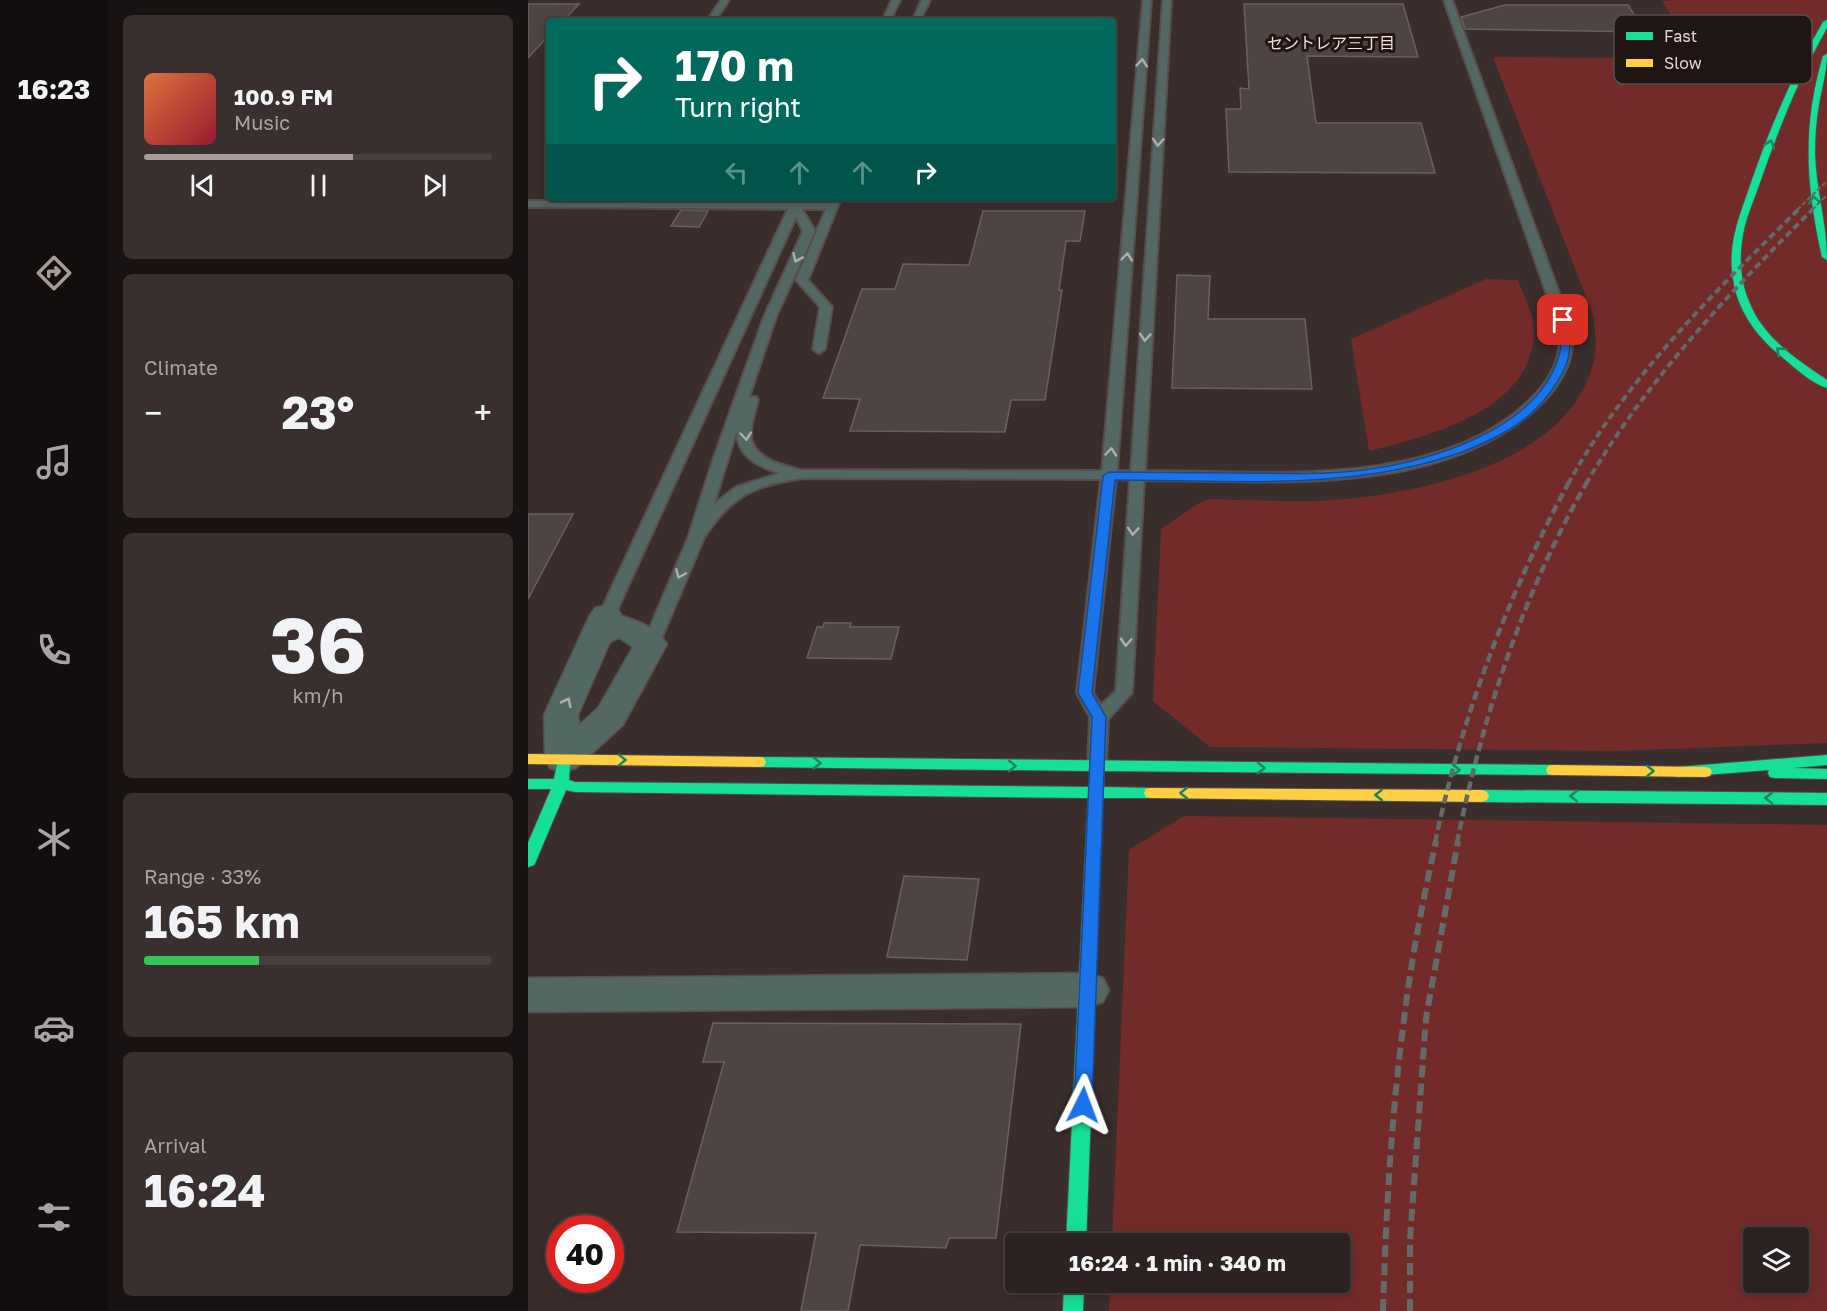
<!DOCTYPE html>
<html lang="en">
<head>
<meta charset="utf-8">
<style>
	body { margin:0; font-family:"Golos Text","Noto Sans JP",sans-serif; background:#382f2e; color:#f1f3f6; height:100vh; display:flex; flex-direction:column; font-size:22px; white-space:nowrap }
	* { box-sizing:border-box; margin:0 }
	p { font-size:20px; color:#a6a4a5 }
	.icon { flex:none; width:33px; height:33px; fill:none; stroke:currentColor; stroke-width:2; stroke-linecap:round; stroke-linejoin:round }
	.map { position:relative; flex:1; overflow:hidden }
	.side { display:flex; flex-direction:column; gap:15px; padding:15px; background:#181312; width:420px }
	.side>* { flex:none }
	.guide { position:absolute; left:18px; top:18px; width:570px; height:183px; border-radius:6px; box-shadow:0 3px 15px #0003,0 0 0 2px #483f3f; background:#00695c; color:#fff; overflow:hidden }
	.fabs { position:absolute; left:1215px; top:1227px; display:grid; gap:12px }
	.fabs a { display:grid; place-items:center; width:66px; height:66px; border-radius:6px; background:#2c2221; box-shadow:0 3px 15px #0003,0 0 0 2px #483f3f; font-size:30px }
	.speed { position:absolute; left:18px; top:1215px; display:flex; gap:12px; font-size:30px; font-weight:700; text-align:center }
	.speed>* { display:grid; place-content:center; width:78px; height:78px; border-radius:50%; background:#2c2221; box-shadow:0 3px 15px #0003,0 0 0 2px #483f3f; line-height:1 }
	.speed .limit { border:9px solid #d22; background:#fff; color:#111 }
	.pin { position:absolute; display:grid; place-items:center; width:51px; height:51px; color:#fff; margin:-26px; border-radius:12px; box-shadow:0 3px 9px #0006 }
	.me { position:absolute; width:66px; margin:-33px; rotate:3deg; stroke-linejoin:round; filter:drop-shadow(0 0 4px #0008) }
	.turn { display:flex; align-items:center; gap:21px; height:126px; padding:0 30px; font-size:27px }
	.turn .icon { width:78px; height:78px; stroke-width:2.5 }
	.turn b { display:block; font-size:42px; line-height:51px }
	.lanes { display:flex; align-items:center; height:57px; padding:0 30px; background:#0003; justify-content:center; gap:30px; direction:ltr }
	.lanes .off { opacity:.35 }
	.big { font-size:45px; font-weight:700; line-height:1.1 }
	.side .card { flex:1; display:flex; flex-direction:column; justify-content:center; gap:9px; min-width:0; padding:0 21px; border-radius:9px; background:#382f2e }
	.side .dial { align-items:center; gap:0 }
	.dial b { font-size:78px; line-height:1 }
	.song { display:flex; align-items:center; gap:18px }
	.cover { width:72px; height:72px; border-radius:9px; background:linear-gradient(135deg,hsl(20 70% 55%),hsl(350 70% 35%)) }
	.played { height:6px; border-radius:3px; background:linear-gradient(90deg,#a89a99 60%,#483f3f 60%) }
	.keys { display:flex; justify-content:space-around; direction:ltr }
	.heat { display:flex; justify-content:space-between; align-items:center; font-size:33px; direction:ltr }
	.charge { height:9px; border-radius:4px; background:linear-gradient(90deg,#34c759 33%,#483f3f 0) }
	.trip { position:absolute; left:477px; top:1233px; width:345px; height:60px; border-radius:6px; background:#2c2221; box-shadow:0 3px 15px #0003,0 0 0 2px #483f3f; font-weight:700; line-height:60px; text-align:center }
	main { display:flex; flex:1; min-height:0 }
	.dock { display:flex; flex-direction:column; width:108px; justify-content:space-around; align-items:center; background:#120e0d; color:#a6a4a5 }
	.dock .icon { width:42px; height:42px }
	.dock .current { color:#a89a99 }
	.dock b { font-size:27px; color:#f1f3f6 }
	.map>svg:first-child { display:block }
</style>
</head>
<body>
<main>
<nav class="dock">
<b>16:23</b>
<svg class="icon current" aria-label="directions" viewBox="0 0 24 24"><path d="M12 3l9 9-9 9-9-9zM9 14v-3h6M13 9l2 2-2 2"/></svg>
<svg class="icon" aria-label="music" viewBox="0 0 24 24"><path d="M9 18V5l10-2v13"/><circle cx="6" cy="18" r="3"/><circle cx="16" cy="16" r="3"/></svg>
<svg class="icon" aria-label="phone" viewBox="0 0 24 24"><path d="M5 4h4l2 5-3 2q2 4 5 5l2-3 5 2v4C11 20 4 13 5 4z"/></svg>
<svg class="icon" aria-label="climate" viewBox="0 0 24 24"><path d="M12 3v18M4 7l16 10M4 17L20 7"/></svg>
<svg class="icon" aria-label="car" viewBox="0 0 24 24"><path d="M5 17H2v-5l4-1 3-4h7l3 4 3 1v5h-3M9 17h6M6 11h13"/><circle cx="7" cy="17" r="2"/><circle cx="17" cy="17" r="2"/></svg>
<svg class="icon" aria-label="filters" viewBox="0 0 24 24"><path d="M4 7h16M4 17h16"/><circle cx="9" cy="7" r="2"/><circle cx="15" cy="17" r="2"/></svg>
</nav>
<section class="side">
<div class="card">
<div class="song"><i class="cover"></i><div><b>100.9 FM</b><p>Music</p></div></div>
<div class="played"></div>
<div class="keys"><svg class="icon" aria-label="previous" viewBox="0 0 24 24"><path d="M18 5L8 12l10 7zM5 5v14"/></svg><svg class="icon" aria-label="pause" viewBox="0 0 24 24"><path d="M8 5v14M16 5v14"/></svg><svg class="icon" aria-label="next" viewBox="0 0 24 24"><path d="M6 5l10 7-10 7zM19 5v14"/></svg></div>
</div>
<div class="card"><p>Climate</p>
<div class="heat"><a>−</a><b class="big">23°</b><a>+</a></div>
</div>
<div class="card dial"><b>36</b><p>km/h</p></div>
<div class="card"><p>Range · 33%</p><b class="big">165 km</b><div class="charge"></div></div>
<div class="card"><p>Arrival</p><b class="big">16:24</b></div>
</section>
<div class="map">
<svg width="1299" height="1311" viewBox="0 0 1299 1311">
	<rect width="100%" height="100%" fill="#3a2e2c"/>
	<path fill="#732b29" fill-rule="evenodd" d="M1151 0H1299V743L1087 751 682 747 625 701 633 529C646 521 666 504 679 500 687 498 699 500 706 500 734 500 761 502 788 501 881 497 1042 467 1066 360 1069 346 1067 329 1065 315L965 57 1171 59 1134 1Z
		M958 279 990 280C995 294 1005 313 1006 328 1008 409 903 436 841 451L823 339Z
		M656 816 1299 825V1311H581L582 1283 812 1282V1244L584 1243 601 850ZM1226 1238H1270V1282H1226Z"/>
	<path fill="#4e4443" stroke="#6b605e" stroke-width="1.5" d="M0 4H51L35 21H21V35L0 58Z
		M716 4H875L890 57 779 56 788 123H893L907 173 701 172 698 109H713L712 88 721 89Z
		M977 5H1100L1117 32 937 29 933 17Z
		M153 210 180 211 171 227 143 226Z
		M455 211H557L552 241H538L531 290H534L517 400H483L477 432 322 431 332 399 295 398 334 289H367L375 264 441 265Z
		M649 275 682 276 680 319H777L784 389 644 388Z
		M0 514H45L0 599Z
		M296 623H323L322 627H371L363 659 279 658 289 627H295Z
		M376 876 451 879 439 960 359 957Z
		M185 1023 493 1024 468 1238H421L418 1248 332 1245 320 1311H273L288 1233 149 1232 196 1062H175Z"/>
	<g fill="none" stroke-linecap="round" stroke-linejoin="round">
		<defs>
			<path id="lane" d="M193 0H201L187 21H179Z
				M364 0H372L362 21H354Z
				M394 0H402L392 21H384Z
				M615 0H623L589 471H603L635 0H643L617 471C736 471 911 491 1003 399 1023 379 1037 355 1030 326L916 0H924L1043 326C1049 353 1036 380 1017 400 918 500 745 480 616 480L604 693 580 719 578 767 575 772 569 773 563 772 560 767 562 717 549 693 573 479 276 478C227 485 203 495 176 538L131 644 129 648H117L115 644 160 538 185 460 236 317 275 231 268 217 87 615 85 619H73L71 615 260 209 0 207V201H50L52 198H62L61 201 264 202 269 198H280L277 203H301L303 198H313L280 280 304 307 297 349 291 353 285 349 292 307 268 280 298 209H274L287 231 248 317 221 397H228L230 400C222 430 214 449 249 463 257 466 265 467 272 470L574 471ZM209 430C208 455 230 467 252 473L208 487 186 504ZM588 479 602 480 588 691 573 705 565 693Z"/>
			<path id="street" d="M78 605 89 608 94 616C111 621 129 628 139 644L95 725 48 768 35 772 22 768 17 759 16 715 62 615 67 608ZM91 638 105 647 70 708 51 725 50 715 82 642Z
				M560 973 575 978 581 990 575 1002 560 1007 0 1012V978Z"/>
			<path id="fast" d="M1299 20V28C1270 79 1249 133 1230 188 1224 205 1216 222 1214 241 1211 262 1213 284 1222 304 1236 338 1269 360 1299 380V388C1283 383 1267 368 1254 357 1229 337 1209 310 1205 278 1199 242 1213 213 1224 180 1243 125 1266 72 1295 22Z
				M1299 54C1299 71 1294 87 1291 104 1288 120 1287 138 1287 154 1288 190 1299 224 1299 260L1294 257C1278 185 1274 127 1295 56Z
				M1299 755V765L1265 768 1299 769V779L1247 778 1242 777 1240 773 1241 770 1150 777 1145 776 1143 772 1145 768 1150 767Z
				M231 757 1025 765 1030 766 1032 770 1030 774 1025 775 576 771V787L623 788 628 789 630 793 628 797 623 798H575L558 1244H538L560 798 47 792 38 790 8 861 6 865 0 867V843L23 789H0V779H26L30 760H40L42 764 41 780 47 782 561 787 562 771 231 767 226 766 224 762 226 758Z
				M954 790 1299 793V805L954 802 949 800 947 796 949 792Z
				M536 1282H556L555 1311H535Z"/>
			<path id="slow" d="M0 754 231 757 236 758 238 762 236 766 231 767 0 764Z
				M1025 765 1177 767 1182 768 1184 772 1182 776 1177 777 1025 775 1020 774 1018 770 1020 766Z
				M623 788 954 790 959 792 961 796 959 800 954 802 623 798 618 797 616 793 618 789Z"/>
		</defs>
		<use href="#lane" stroke="#584d4b" stroke-width="4"/>
		<use href="#street" stroke="#584d4b" stroke-width="3"/>
		<use href="#fast" stroke="#584d4b" stroke-width="2"/>
		<use href="#slow" stroke="#584d4b" stroke-width="2"/>
		<use href="#lane" fill="#536763" fill-rule="evenodd"/>
		<use href="#street" fill="#536763" fill-rule="evenodd"/>
		<use href="#fast" fill="#16e098" fill-rule="evenodd"/>
		<use href="#slow" fill="#ffcf43" fill-rule="evenodd"/>
		<path stroke="#636a68" stroke-width="2" stroke-dasharray="5 2" stroke-linecap="butt" d="M1269 210 1299 181
			M1284 210 1299 195"/>
		<path stroke="#636a68" stroke-width="4" stroke-dasharray="7 4" stroke-linecap="butt" d="M1040 484C1098 379 1186 292 1271 209
			M1058 484C1118 381 1201 293 1285 209"/>
		<path stroke="#636a68" stroke-width="4.5" stroke-dasharray="9 4.5" stroke-linecap="butt" d="M907 843C933 718 980 595 1041 482
			M929 843C954 718 995 593 1059 482"/>
		<path stroke="#636a68" stroke-width="6" stroke-dasharray="12 6" stroke-linecap="butt" d="M855 1311C858 1214 863 1117 876 1020 883 960 895 900 908 841
			M882 1311V1239L898 1018 930 841"/>
	</g>
	<defs><path id="oneway-chevron" d="M-2-3.5L2.5 0L-2 3.5" fill="none" stroke-width="1.6" stroke-linecap="round" stroke-linejoin="round" transform="scale(1.5)"/></defs>
	<g stroke="#b1aeac">
		<use href="#oneway-chevron" transform="translate(614 63) rotate(-85)"/>
		<use href="#oneway-chevron" transform="translate(630 142) rotate(94)"/>
		<use href="#oneway-chevron" transform="translate(599 257) rotate(-85)"/>
		<use href="#oneway-chevron" transform="translate(269 258) rotate(114)"/>
		<use href="#oneway-chevron" transform="translate(617 337) rotate(94)"/>
		<use href="#oneway-chevron" transform="translate(218 436) rotate(85)"/>
		<use href="#oneway-chevron" transform="translate(583 452) rotate(-85)"/>
		<use href="#oneway-chevron" transform="translate(605 531) rotate(94)"/>
		<use href="#oneway-chevron" transform="translate(152 574) rotate(113)"/>
		<use href="#oneway-chevron" transform="translate(598 642) rotate(93)"/>
		<use href="#oneway-chevron" transform="translate(39 702) rotate(-64)"/>
	</g>
	<g stroke="#1a855c">
		<use href="#oneway-chevron" transform="translate(1242 144) rotate(-71)"/>
		<use href="#oneway-chevron" transform="translate(1286 200) rotate(-99)"/>
		<use href="#oneway-chevron" transform="translate(1252 351) rotate(-138)"/>
		<use href="#oneway-chevron" transform="translate(94 760) rotate(1)"/>
		<use href="#oneway-chevron" transform="translate(289 763) rotate(1)"/>
		<use href="#oneway-chevron" transform="translate(484 766) rotate(1)"/>
		<use href="#oneway-chevron" transform="translate(733 768)"/>
		<use href="#oneway-chevron" transform="translate(928 770)"/>
		<use href="#oneway-chevron" transform="translate(1122 771)"/>
		<use href="#oneway-chevron" transform="translate(656 793) rotate(-180)"/>
		<use href="#oneway-chevron" transform="translate(851 795) rotate(-180)"/>
		<use href="#oneway-chevron" transform="translate(1046 796) rotate(-180)"/>
		<use href="#oneway-chevron" transform="translate(1241 798) rotate(-180)"/>
	</g>
	<path fill="#1a73e8" stroke="#114b97" stroke-width="1.5" d="M1031 318 1040 320C1046 355 1039 371 1017 399 996 425 965 440 934 452 823 492 702 480 587 480L564 693 578 717 564 1105 561 1111 555 1114 548 1111 546 1105 564 717 550 693 575 476 581 472C623 472 666 473 708 473 739 473 769 474 799 473 870 470 977 445 1019 382 1026 371 1034 353 1033 340 1032 332 1029 325 1031 318Z"/>
	<g text-anchor="middle" stroke-width="6" stroke-linejoin="round" paint-order="stroke">
		<g font-size="16" fill="#fbdcd9" stroke="#1f1513">
			<text x="803" y="49">セントレア三丁目</text>
		</g>
	</g>
	<rect x="1086" y="15" width="198" height="69" rx="9" fill="#1f1513" stroke="#5a4e4d" stroke-width="1.5"/>
	<rect x="1098" y="32" width="27" height="8" fill="#16e098"/>
	<rect x="1098" y="59" width="27" height="8" fill="#ffcf43"/>
	<g font-size="16" fill="#e4d4d3">
		<text x="1136" y="42">Fast</text>
		<text x="1136" y="69">Slow</text>
	</g>
</svg>
<div class="fabs">
<a><svg class="icon" aria-label="layers" viewBox="0 0 24 24"><path d="M12 4l9 5-9 5-9-5zM3 14l9 5 9-5"/></svg></a>
</div>
<div class="speed"><div class="limit">40</div></div>
<div class="pin" style="left:1035px;top:320px;background:#d93025"><svg class="icon" aria-label="arrive" viewBox="0 0 24 24"><path d="M6 21V4h12l-3 4 3 4H6"/></svg></div>
<svg class="me" style="left:555px;top:1105px" viewBox="-20 -20 40 40"><path d="M0-17L14 15 0 8-14 15z" fill="#1a73e8" stroke="#fff" stroke-width="4"/></svg>
<div class="trip">16:24 · 1 min · 340 m</div>
<div class="guide">
<div class="turn"><svg class="icon" aria-label="right" viewBox="0 0 24 24"><path d="M7 20v-9h11M14 6l5 5-5 5"/></svg><div><b>170 m</b>Turn right</div></div>
<div class="lanes"><svg class="icon off" aria-label="left" viewBox="0 0 24 24"><path d="M17 20v-9H6M10 6l-5 5 5 5"/></svg><svg class="icon off" aria-label="ahead" viewBox="0 0 24 24"><path d="M12 20V5M6 11l6-6 6 6"/></svg><svg class="icon off" aria-label="ahead" viewBox="0 0 24 24"><path d="M12 20V5M6 11l6-6 6 6"/></svg><svg class="icon" aria-label="right" viewBox="0 0 24 24"><path d="M7 20v-9h11M14 6l5 5-5 5"/></svg></div>
</div>
</div>
</main>
</body>
</html>
